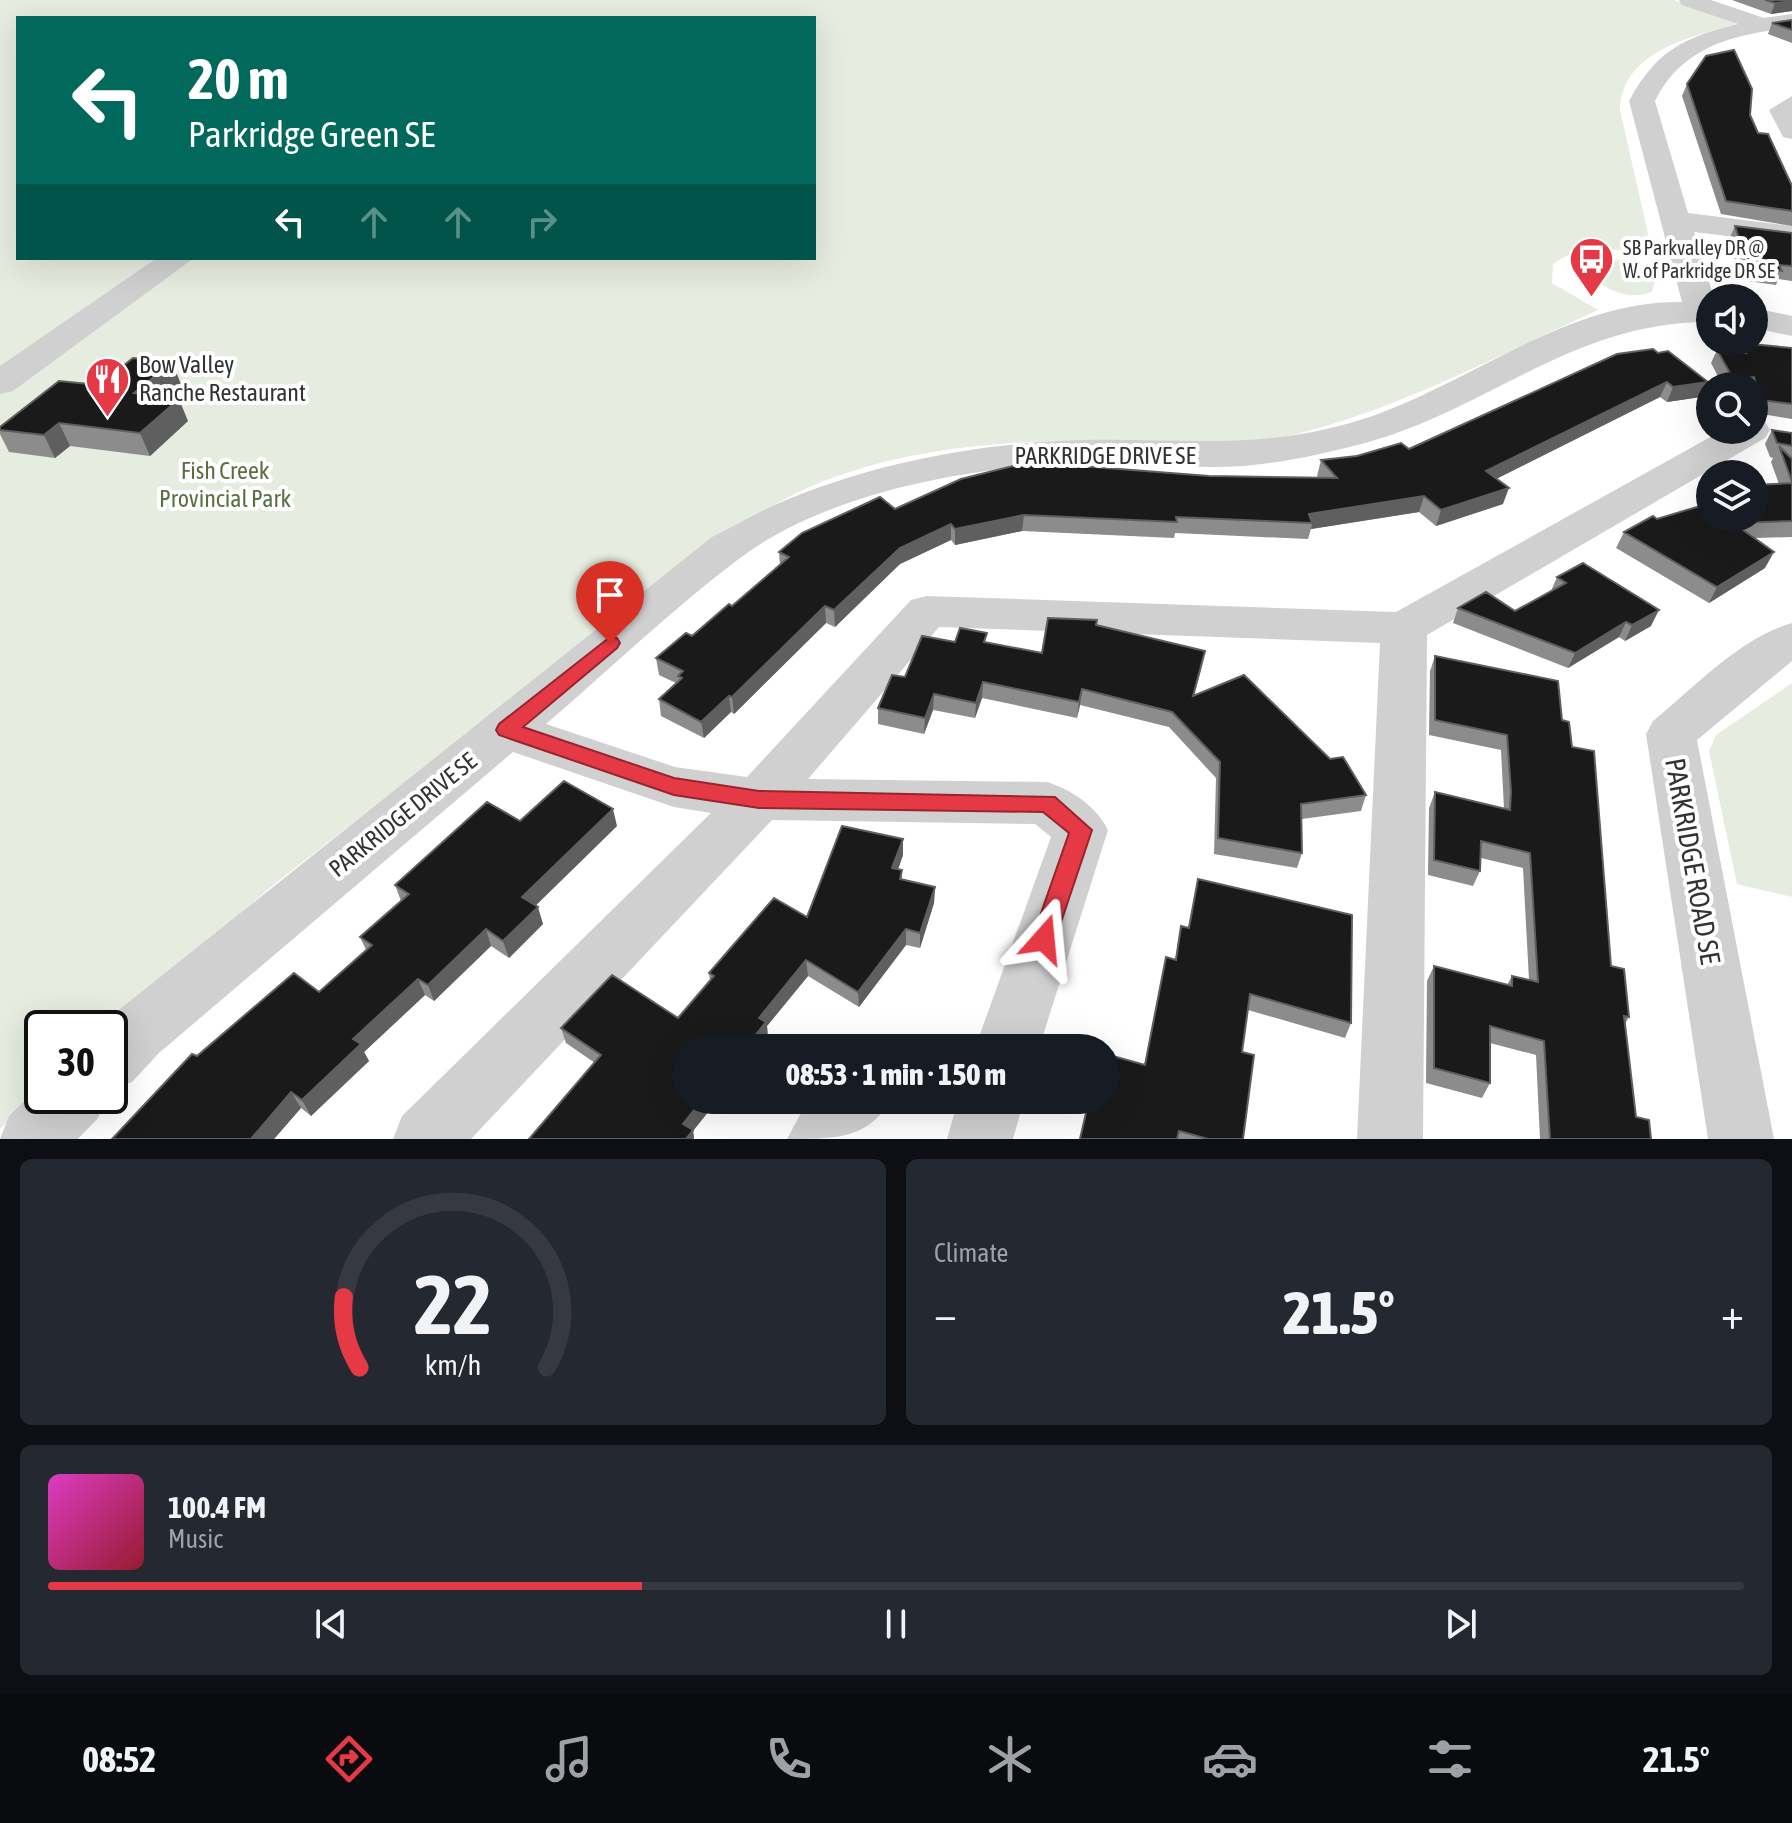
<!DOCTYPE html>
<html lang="en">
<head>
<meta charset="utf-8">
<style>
	body { margin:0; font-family:"Asap Condensed",sans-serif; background:#242831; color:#f1f3f6; height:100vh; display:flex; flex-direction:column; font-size:30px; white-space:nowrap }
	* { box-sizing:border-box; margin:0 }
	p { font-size:26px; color:#9ea1a6 }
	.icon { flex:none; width:44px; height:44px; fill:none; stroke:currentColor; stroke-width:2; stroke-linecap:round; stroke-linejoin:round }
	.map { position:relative; height:1139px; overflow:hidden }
	.sheet { display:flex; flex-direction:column; gap:20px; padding:20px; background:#0d0f14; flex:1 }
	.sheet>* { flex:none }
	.banner { position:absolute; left:16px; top:16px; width:800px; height:244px; border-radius:0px; box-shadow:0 8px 32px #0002; background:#00695c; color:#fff; overflow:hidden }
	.controls { position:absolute; left:1696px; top:284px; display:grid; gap:16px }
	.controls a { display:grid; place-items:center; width:72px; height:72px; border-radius:50%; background:#171b24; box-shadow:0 8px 32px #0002; font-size:40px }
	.speed { position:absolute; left:24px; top:1010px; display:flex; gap:16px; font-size:40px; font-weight:700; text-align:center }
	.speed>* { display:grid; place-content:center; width:104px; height:104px; border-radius:50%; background:#171b24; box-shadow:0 8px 32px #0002; line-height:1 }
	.speed .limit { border:4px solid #111; border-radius:12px; background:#fff; color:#111 }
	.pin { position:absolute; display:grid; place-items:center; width:68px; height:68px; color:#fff; margin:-82px -34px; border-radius:50% 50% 50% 0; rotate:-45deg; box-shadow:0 0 8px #0007 }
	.pin .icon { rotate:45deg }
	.me { position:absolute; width:88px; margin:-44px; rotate:18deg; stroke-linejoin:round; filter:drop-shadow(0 0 6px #0008) }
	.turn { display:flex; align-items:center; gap:28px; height:168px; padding:0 40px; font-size:36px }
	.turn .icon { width:104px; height:104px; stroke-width:2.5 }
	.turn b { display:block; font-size:56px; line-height:68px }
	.lanes { display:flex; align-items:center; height:76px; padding:0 40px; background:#0003; justify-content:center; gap:40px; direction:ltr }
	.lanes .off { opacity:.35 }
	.big { font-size:60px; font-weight:800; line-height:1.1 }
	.sheet .card { flex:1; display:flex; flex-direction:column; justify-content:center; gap:12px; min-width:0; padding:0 28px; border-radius:12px; background:#242831 }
	.sheet .dial { align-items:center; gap:0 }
	.dial svg { height:208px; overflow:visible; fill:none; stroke:#363941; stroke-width:7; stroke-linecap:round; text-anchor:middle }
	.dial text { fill:#f1f3f6; stroke:none }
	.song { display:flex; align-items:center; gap:24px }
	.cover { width:96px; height:96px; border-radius:12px; background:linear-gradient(135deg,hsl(310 70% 55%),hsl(350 70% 35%)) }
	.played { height:8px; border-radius:4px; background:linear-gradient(90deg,#e63946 35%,#363941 35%) }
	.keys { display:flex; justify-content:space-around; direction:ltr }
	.heat { display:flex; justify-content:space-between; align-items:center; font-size:44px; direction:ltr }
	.sheet .tiles { flex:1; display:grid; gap:20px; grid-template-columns:1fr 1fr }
	.card:last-child { grid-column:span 2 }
	.trip { position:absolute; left:672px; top:1034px; width:448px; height:80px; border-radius:40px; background:#171b24; box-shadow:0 8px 32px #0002; font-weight:800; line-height:80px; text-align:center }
	.tabs { display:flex; height:128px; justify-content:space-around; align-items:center; background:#090b0e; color:#9ea1a6 }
	.tabs .icon { width:56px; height:56px }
	.tabs .on { color:#e63946 }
	.tabs b { font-size:36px; color:#f1f3f6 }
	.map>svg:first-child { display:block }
</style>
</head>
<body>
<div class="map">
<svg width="1792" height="1139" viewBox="0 0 1792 1139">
	<rect width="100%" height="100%" fill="#fff"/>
	<path fill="#e6ecdf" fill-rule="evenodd" d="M0 0H1674L1737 24C1690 37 1622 51 1620 110L1653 256C1618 249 1583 241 1553 264L1552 283 1598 310C1497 356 1393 412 1284 437 1225 450 1164 441 1104 441 1011 440 912 447 824 481 785 496 749 520 713 542L272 886 106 1028H42V1086L0 1129ZM18 18H814V258H18Z
		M1619 260 1659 269 1662 281 1655 280 1652 292C1629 300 1605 292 1591 273L1602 262Z
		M1792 683V897L1737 884 1709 751 1716 735Z"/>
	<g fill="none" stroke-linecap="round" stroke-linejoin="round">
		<path fill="#d0d0d0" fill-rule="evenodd" d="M1679 0H1711L1764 18 1792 14V28C1735 34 1682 46 1655 101L1688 213 1792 226V244L1694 232 1714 298H1710V322C1575 321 1489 409 1365 443 1315 456 1265 467 1214 467 1163 467 1112 462 1061 464 958 469 824 495 740 558 672 609 610 669 546 724L675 767 747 777 911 600 927 596 1396 612 1723 430H1754V419L1765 422 1770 430 1765 438 1427 635 1423 1139H1357L1380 643 939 627 808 779 1047 782C1072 790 1096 806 1108 830L1039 1048H975L1051 837 1035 824 772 820 471 1139H393L402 1116 711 813 674 807 513 752 159 1053 132 1082 110 1090V1028H100L115 1013 712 537C734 527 754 514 777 504 865 466 963 446 1059 441 1167 435 1251 454 1360 420 1466 387 1566 300 1682 302L1629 101C1656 51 1684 37 1738 24L1682 5Z
			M1792 96V139L1783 137 1769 110Z
			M157 258H194L13 391 0 394V366Z
			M1754 308 1792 316V336L1754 328Z
			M1792 623V661L1697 740 1774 1139H1708L1646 734 1653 721C1695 687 1740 638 1792 623Z
			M42 1084V1096H107L98 1118 78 1139H0L9 1116Z
			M808 1100H891C868 1139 836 1139 787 1139Z
			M958 1100H1024L1013 1139H947Z"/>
	</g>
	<path fill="#8c8c8c" d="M1732 0H1792V11L1771 14Z
		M1792 20V43L1768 34 1772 23Z
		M1687 84 1750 115 1758 133 1792 186V226L1721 214 1682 96Z
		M1735 226 1792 233V281L1778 279 1776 285 1741 280 1729 239Z
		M1740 343 1792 348V419L1755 413 1754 386H1723L1711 363 1717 350 1736 352Z
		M1617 354 1701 397 1667 402 1660 397 1496 479 1503 504 1436 526 1419 512 1311 529 1308 539 1175 533 1174 538 1022 531 955 545 951 540 900 564 835 627 826 623 734 714 731 712 704 738 661 716 659 699 676 683 659 675 656 658 692 636 732 606 780 565 779 552 895 509 1209 476 1319 478 1317 476 1321 460 1409 449Z
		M181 384 166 397 188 421 150 456 70 446 55 458 9 452 0 434V427L99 385Z
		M1772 430 1792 433V537L1755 538 1765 568 1709 603 1616 548 1624 532 1657 519 1754 518V485L1779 484 1771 462 1773 458 1770 457 1765 444Z
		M1557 577 1651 626 1625 641 1619 637 1568 668 1453 623 1458 608 1515 611 1551 591Z
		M1096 625 1202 666 1194 696 1366 795 1361 811 1302 819V853L1297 868 1214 854 1216 778 1169 727 1080 705 1077 718 982 698 975 718 933 710 924 734 878 724V708L905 677 955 642H986L1042 653Z
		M1435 656 1562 720 1572 747 1611 966 1629 1017 1625 1024 1636 1117 1651 1139H1540L1536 1055 1490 1043V1083L1482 1098 1426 1083 1427 981 1434 966 1507 985 1512 976 1529 980 1523 868 1481 858 1480 871 1473 886 1428 875 1429 808 1435 792 1504 809 1501 750 1429 735 1430 671Z
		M617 826 535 906 543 924 509 958 491 946 434 1001 425 995 364 1052 369 1061 311 1116 301 1108 274 1139H112L197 1056 319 992 366 950 360 937 401 901 395 885Z
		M903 855 898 869 902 870V879L935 887 934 903 920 948 906 945 859 1007 808 976 767 1026 768 1038 760 1048H686L694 1139H529L595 1063 566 1043 561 1028 678 1018 710 981 709 973 807 917Z
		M1198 879 1351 1023 1345 1038 1248 1010 1242 1052 1243 1139H1080L1145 1065 1175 960 1181 926 1188 928Z"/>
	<path fill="#5f5f5f" d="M1792 1V11L1771 14 1775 3Z
		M172 362 181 384 144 416 134 393Z
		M1754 377 1749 386H1731L1734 380Z
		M1667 382 1660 397 1480 487 1486 471Z
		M1708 382 1701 397 1667 402 1673 387Z
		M179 399 188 421 150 456 140 433Z
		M59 423 70 446 55 458 44 435Z
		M1509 488 1503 504 1436 526 1441 510Z
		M1424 496 1419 512 1311 529 1312 523 1309 514Z
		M1024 515 1022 531 955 545V529Z
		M951 524V540L900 564 835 627 834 610 900 548Z
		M1774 552 1765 568 1709 603 1717 587Z
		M825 606 826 623 734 714 732 697Z
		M1659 610 1651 626 1625 641 1632 625Z
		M1626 622 1619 637 1568 668 1575 653Z
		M983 682 982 698 975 718 976 703Z
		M1082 689 1080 705 1077 718 1079 702Z
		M934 694 933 710 924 734 925 718Z
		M729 696 731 712 704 738 701 722Z
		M613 809 617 826 527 914 522 897Z
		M903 839V855L893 884 892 868Z
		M935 887 934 903 920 948V933Z
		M538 907 543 924 509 958 503 941Z
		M486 929 491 946 434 1001 428 985Z
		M906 929V945L859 1007 858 992Z
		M806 960 808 976 767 1026 768 1038 760 1048H745L759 1018Z
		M418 979 425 995 364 1052 369 1061 311 1116 302 1100 353 1039Z
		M291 1092 301 1108 274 1139H251Z
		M702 1100H718L693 1131 694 1139H686L683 1124Z"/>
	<path fill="#1a1a1a" stroke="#5f5f5f" stroke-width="2" d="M1765 0H1792V1L1775 3Z
		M1792 20V30L1772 23Z
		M1734 50 1752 89 1750 115 1758 133 1768 134 1792 186V211L1726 201 1687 84 1706 56Z
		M1735 226 1792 233V266L1779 265 1782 271 1747 266Z
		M1740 343 1792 348V404L1761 400 1754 377 1734 380 1717 350 1746 353Z
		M1653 349 1658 353 1668 351 1708 382 1673 387 1667 382 1486 471 1509 488 1441 510 1424 496 1309 514 1312 523 1176 517 1177 522 1024 515 955 529 951 524 900 548 834 610 825 606 732 697 729 696 701 722 659 699 682 678 678 676 683 671 656 658 686 633 692 636 729 604 732 606 789 557 779 552 802 533 880 497 895 509 961 479 1029 462 1209 476 1337 478 1321 460 1357 456 1401 443 1409 449 1617 354Z
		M133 358 172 362 134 393 179 399 140 433 59 423 44 435 0 430V427L59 381 99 385Z
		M1772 430 1792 433V446L1777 443Z
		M1779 446 1792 459V482Z
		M1792 483V521L1733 523 1774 552 1717 587 1624 532 1653 516 1657 519 1710 503V518H1754V491L1757 490 1754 487V485Z
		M1583 563 1659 610 1632 625 1626 622 1575 653 1458 608 1486 592 1515 611 1566 583 1557 577Z
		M1048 618 1097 620 1096 625 1205 651 1193 696 1244 675 1330 759 1343 757 1366 795 1301 804 1302 853 1218 838 1220 762 1172 712 1082 689 1079 702 983 682 976 703 934 694 925 718 878 708 892 675 905 677 922 636 955 642 960 628 987 633 984 642 1042 653Z
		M1435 656 1558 681 1562 720 1569 722 1572 747 1594 751 1611 966 1624 969 1629 1017 1624 1016 1636 1117 1649 1120 1651 1139H1550L1544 1041 1490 1026V1083L1434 1068V966L1512 986V976L1538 982 1530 853 1481 841 1480 871 1434 860 1435 792 1510 810 1511 791 1507 735 1435 720Z
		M564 781 613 809 522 897 538 907 503 941 486 929 428 985 418 979 353 1039 361 1044 302 1100 291 1092 251 1139H112L192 1054 197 1056 294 973 319 992 372 945 360 937 409 894 395 885 487 802 520 821Z
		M842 826 903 839 892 868 902 870 900 879 935 887 920 933 906 929 858 992 806 960 759 1018 766 1022 745 1048H686V1100H702L683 1124 693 1130 686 1139H529L601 1055 561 1028 612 975 678 1018 714 976 709 973 774 898 807 917Z
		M1198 879 1352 915 1351 1023 1250 994 1242 1052 1254 1055 1243 1139H1208L1179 1131 1177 1139H1080L1089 1100H1106V1054L1145 1065 1166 957 1176 960 1181 926 1189 928Z"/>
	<path fill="#e63946" stroke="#96252e" stroke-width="2" d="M610 637 617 638 620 643 617 648 523 727 674 778 759 791 1055 797 1092 830 1053 946 1044 949 1036 946 1032 939 1069 833 1043 812 759 808 674 795 499 735 496 730 499 724Z"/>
	<defs>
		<symbol id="bus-pin" viewBox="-11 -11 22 30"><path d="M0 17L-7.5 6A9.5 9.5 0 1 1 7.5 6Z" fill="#e63946" stroke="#fff"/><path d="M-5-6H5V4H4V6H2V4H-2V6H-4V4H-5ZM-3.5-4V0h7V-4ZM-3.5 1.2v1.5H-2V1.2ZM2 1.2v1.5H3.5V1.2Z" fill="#fff"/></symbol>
		<symbol id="restaurant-pin" viewBox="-11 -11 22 30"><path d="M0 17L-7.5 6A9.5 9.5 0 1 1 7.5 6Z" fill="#e63946" stroke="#fff"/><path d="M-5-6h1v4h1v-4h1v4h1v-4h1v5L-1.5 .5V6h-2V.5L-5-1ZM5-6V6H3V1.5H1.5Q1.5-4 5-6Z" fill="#fff"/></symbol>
	</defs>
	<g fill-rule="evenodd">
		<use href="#bus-pin" x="1566" y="234" width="51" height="69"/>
		<use href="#restaurant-pin" x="82" y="354" width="51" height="69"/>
	</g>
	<g text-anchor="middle" stroke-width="8" stroke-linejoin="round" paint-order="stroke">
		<g font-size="20" fill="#333" stroke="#fff" text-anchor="start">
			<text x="1623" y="255">SB Parkvalley DR @<tspan x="1623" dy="23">W. of Parkridge DR SE</tspan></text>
		</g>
		<g font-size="24" fill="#333" stroke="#fff" text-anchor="start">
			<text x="139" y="373">Bow Valley<tspan x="139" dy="28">Ranche Restaurant</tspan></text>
		</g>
		<g font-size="24" fill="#333" stroke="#fff">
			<text x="1105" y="464">PARKRIDGE DRIVE SE</text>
			<text transform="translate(403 815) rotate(-39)" y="8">PARKRIDGE DRIVE SE</text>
		</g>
		<g font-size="24" fill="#56703f" stroke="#fff">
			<text x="225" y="479">Fish Creek<tspan x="225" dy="28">Provincial Park</tspan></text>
		</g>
		<g font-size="28" fill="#333" stroke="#fff">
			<text transform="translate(1693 861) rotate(80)" y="10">PARKRIDGE ROAD SE</text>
		</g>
	</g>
</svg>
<div class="controls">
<a><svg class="icon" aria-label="sound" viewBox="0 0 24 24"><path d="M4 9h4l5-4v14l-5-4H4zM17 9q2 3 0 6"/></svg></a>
<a><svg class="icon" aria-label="search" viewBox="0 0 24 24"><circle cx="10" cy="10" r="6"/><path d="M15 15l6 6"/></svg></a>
<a><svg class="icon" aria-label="layers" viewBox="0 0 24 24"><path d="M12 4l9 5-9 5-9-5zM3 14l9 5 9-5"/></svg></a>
</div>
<div class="speed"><div class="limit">30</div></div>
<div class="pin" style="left:610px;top:643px;background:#d93025"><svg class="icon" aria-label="arrive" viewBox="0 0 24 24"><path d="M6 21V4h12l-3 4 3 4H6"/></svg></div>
<svg class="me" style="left:1044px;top:939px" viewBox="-20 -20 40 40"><path d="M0-17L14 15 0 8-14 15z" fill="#e63946" stroke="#fff" stroke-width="4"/></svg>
<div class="trip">08:53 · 1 min · 150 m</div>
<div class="banner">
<div class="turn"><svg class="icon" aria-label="left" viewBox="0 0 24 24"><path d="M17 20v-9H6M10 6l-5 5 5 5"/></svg><div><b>20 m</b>Parkridge Green SE</div></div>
<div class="lanes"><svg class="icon" aria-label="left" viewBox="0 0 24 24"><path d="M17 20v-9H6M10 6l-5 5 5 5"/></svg><svg class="icon off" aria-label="ahead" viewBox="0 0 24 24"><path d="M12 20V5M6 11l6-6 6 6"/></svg><svg class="icon off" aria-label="ahead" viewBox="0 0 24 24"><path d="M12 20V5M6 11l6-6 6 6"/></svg><svg class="icon off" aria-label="right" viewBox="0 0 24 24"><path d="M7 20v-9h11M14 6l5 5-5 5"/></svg></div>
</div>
</div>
<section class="sheet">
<div class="tiles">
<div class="card dial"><svg viewBox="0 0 100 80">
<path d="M14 69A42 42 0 1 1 86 69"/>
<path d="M14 69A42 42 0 0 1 8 42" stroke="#e63946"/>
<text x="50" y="56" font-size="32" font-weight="700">22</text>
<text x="50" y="72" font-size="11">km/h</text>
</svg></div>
<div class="card"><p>Climate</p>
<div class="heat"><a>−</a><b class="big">21.5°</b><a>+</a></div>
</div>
<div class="card">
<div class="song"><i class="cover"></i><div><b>100.4 FM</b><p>Music</p></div></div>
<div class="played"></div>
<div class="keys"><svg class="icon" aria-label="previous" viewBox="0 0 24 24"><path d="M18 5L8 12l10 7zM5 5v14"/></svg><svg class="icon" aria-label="pause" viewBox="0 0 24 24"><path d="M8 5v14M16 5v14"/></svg><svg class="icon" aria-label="next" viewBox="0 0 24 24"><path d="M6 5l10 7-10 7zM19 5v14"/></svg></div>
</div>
</div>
</section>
<nav class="tabs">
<b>08:52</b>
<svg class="icon on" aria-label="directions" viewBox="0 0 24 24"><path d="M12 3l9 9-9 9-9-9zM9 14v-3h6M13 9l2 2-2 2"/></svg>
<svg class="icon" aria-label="music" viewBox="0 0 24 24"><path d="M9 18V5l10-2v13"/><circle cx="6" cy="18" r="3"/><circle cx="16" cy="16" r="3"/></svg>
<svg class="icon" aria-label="phone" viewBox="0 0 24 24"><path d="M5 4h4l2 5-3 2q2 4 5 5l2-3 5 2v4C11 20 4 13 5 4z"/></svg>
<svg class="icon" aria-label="climate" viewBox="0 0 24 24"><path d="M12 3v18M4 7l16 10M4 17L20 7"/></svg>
<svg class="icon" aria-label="car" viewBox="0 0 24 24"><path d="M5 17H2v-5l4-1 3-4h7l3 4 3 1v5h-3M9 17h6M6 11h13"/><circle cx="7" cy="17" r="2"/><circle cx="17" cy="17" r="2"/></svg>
<svg class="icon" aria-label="filters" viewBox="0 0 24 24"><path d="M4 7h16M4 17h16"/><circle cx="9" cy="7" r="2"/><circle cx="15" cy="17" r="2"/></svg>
<b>21.5°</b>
</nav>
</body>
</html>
